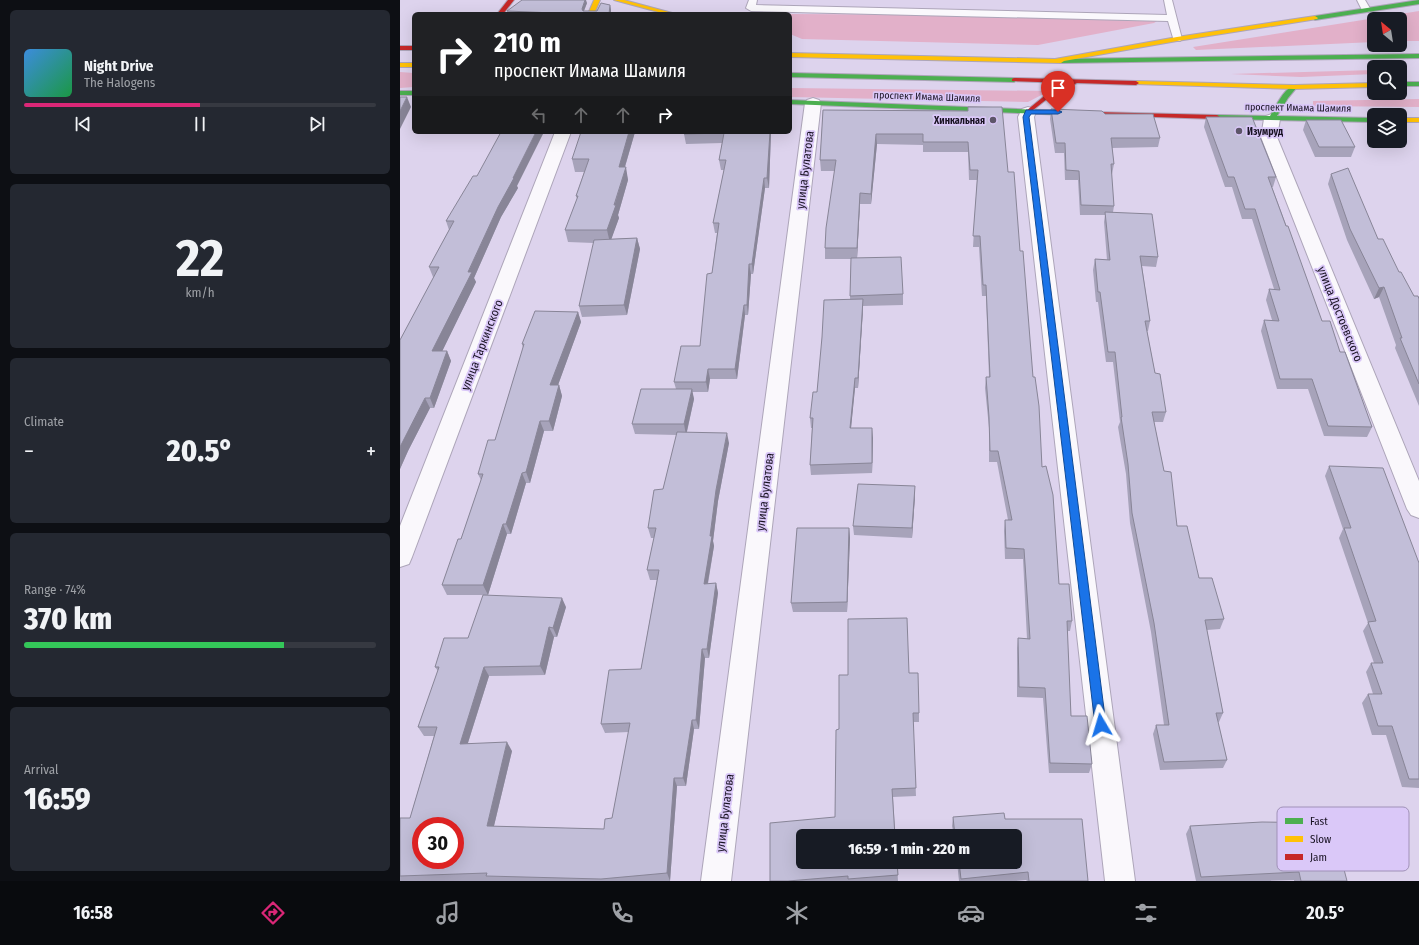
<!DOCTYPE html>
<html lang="en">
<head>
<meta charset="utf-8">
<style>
	body { margin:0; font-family:"Fira Sans Condensed",sans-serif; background:#242831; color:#f1f3f6; height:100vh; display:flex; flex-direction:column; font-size:15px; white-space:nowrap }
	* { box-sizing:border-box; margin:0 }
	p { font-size:13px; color:#9ea1a6 }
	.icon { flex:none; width:22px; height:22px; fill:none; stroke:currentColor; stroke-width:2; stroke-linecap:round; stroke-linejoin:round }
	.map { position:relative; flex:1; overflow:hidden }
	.drawer { display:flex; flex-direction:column; gap:10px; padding:10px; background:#0d0f14; width:400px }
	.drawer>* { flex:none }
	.hud { position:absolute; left:12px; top:12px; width:380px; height:122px; border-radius:6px; box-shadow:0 4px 16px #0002; background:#202124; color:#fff; overflow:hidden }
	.needle { width:26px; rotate:330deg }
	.buttons { position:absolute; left:967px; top:12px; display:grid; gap:8px }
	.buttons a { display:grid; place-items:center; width:40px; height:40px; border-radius:6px; background:#171b24; box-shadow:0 4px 16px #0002; font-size:20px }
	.speed { position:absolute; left:12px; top:817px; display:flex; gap:8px; font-size:20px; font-weight:700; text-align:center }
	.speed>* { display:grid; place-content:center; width:52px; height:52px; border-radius:50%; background:#171b24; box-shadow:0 4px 16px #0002; line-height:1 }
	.speed .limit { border:6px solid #d22; background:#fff; color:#111 }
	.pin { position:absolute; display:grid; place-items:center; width:34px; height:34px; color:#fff; margin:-41px -17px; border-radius:50% 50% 50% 0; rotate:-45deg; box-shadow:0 0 4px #0007 }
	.pin .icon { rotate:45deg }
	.me { position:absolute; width:44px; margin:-22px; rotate:353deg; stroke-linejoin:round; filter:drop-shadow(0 0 3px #0008) }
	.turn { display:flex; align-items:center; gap:14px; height:84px; padding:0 16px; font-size:18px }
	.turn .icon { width:52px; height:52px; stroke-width:2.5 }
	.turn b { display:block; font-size:28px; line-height:34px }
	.lanes { display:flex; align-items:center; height:38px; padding:0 16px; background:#0003; justify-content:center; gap:20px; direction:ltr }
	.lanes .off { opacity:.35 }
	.big { font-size:30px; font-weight:800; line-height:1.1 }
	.drawer .widget { flex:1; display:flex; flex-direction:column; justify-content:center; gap:6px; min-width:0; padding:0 14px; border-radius:6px; background:#242831 }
	.drawer .dial { align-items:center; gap:0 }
	.dial b { font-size:52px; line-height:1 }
	.song { display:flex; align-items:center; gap:12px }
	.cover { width:48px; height:48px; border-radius:6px; background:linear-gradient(135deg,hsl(210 70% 55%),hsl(140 70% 35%)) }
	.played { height:4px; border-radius:2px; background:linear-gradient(90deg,#db2777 50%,#363941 50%) }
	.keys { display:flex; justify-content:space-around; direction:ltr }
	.heat { display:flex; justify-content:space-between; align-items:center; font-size:22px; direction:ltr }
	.charge { height:6px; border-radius:3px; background:linear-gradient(90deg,#34c759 74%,#363941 0) }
	.trip { position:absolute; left:396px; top:829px; width:226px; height:40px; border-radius:6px; background:#171b24; box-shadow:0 4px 16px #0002; font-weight:800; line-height:40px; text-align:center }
	.menu { display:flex; height:64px; justify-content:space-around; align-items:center; background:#090b0e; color:#9ea1a6 }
	.menu .icon { width:28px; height:28px }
	.menu .current { color:#db2777 }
	.menu b { font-size:18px; color:#f1f3f6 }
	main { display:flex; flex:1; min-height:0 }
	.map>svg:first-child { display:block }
</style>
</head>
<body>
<main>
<section class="drawer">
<div class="widget">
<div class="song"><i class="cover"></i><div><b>Night Drive</b><p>The Halogens</p></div></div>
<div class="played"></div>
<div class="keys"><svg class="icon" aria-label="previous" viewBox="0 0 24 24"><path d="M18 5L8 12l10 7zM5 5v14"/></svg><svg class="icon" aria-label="pause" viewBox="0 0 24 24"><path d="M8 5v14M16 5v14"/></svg><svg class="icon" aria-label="next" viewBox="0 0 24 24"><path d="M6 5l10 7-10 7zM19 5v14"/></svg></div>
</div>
<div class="widget dial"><b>22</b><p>km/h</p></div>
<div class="widget"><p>Climate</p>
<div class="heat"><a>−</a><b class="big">20.5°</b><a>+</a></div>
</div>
<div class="widget"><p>Range · 74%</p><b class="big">370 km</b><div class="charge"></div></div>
<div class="widget"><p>Arrival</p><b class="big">16:59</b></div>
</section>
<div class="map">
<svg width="1019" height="881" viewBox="0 0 1019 881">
	<rect width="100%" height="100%" fill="#ddd3ed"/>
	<path fill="#e2b0c9" d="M1019 11V41H1000V19H974V42L796 50 793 47Z
		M390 14 755 16 760 19 754 23 638 45 402 39 390 34Z
		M974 70V74L901 77 831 74Z
		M0 72 14 73V87L0 88Z
		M390 88 649 91 628 102 390 97Z
		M1019 99V107L913 106V101Z"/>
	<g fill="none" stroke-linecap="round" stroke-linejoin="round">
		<defs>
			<path id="lane" d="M349 0H357L356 5 767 15 764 0H772L782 39 780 41H774L768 21 351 11 346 8Z
				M957 0H965L971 10 969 12H963Z"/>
			<path id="street" d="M413 98 419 100 421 103 331 881H301L405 103 407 100Z
				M628 107 634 109 636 112 634 117 735 881H705L618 117 622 109Z
				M872 114 878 116 880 119 877 137 1019 481V518L1011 515 1007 509 861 137 864 119 866 116Z
				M155 132H171L12 557 9 564 0 567V526Z"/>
			<path id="fast" d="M1019 0V4L915 20 912 18 915 16Z
				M1019 54V58L661 63 658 61 661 59Z
				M390 73 614 78 617 80 614 82 390 77Z
				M1000 82H1019V86H1000Z
				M894 85 897 87 888 98 877 116 974 118V122L817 119 814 117 817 115 870 116C876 106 883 90 894 85Z
				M0 91H14V95H0Z
				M390 100 693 112 696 114 693 116 390 104Z"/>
			<path id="slow" d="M194 0H200L194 14H188Z
				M214 0H224L276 14H266Z
				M915 16 918 18 917 19 777 41 664 61 661 63 390 57V53L655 59 777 37Z
				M0 63H14V67H0Z
				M736 81 894 85 974 83V87L894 89 734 84 733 83Z
				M1000 118H1019V122H1000Z"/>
			<path id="jam" d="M108 0H114L103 14H97Z
				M0 46H14V50H0Z
				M614 78 736 81 739 83 736 85 677 83 652 95 628 114 626 113V111L648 93 667 83 612 81V79Z
				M693 112 817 115 820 117 817 119 691 115V113Z"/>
		</defs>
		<use href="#lane" stroke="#ada5b9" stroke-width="2"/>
		<use href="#street" stroke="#ada5b9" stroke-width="2"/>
		<use href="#fast" stroke="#ada5b9" stroke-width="2"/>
		<use href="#slow" stroke="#ada5b9" stroke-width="2"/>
		<use href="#jam" stroke="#ada5b9" stroke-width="2"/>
		<use href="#lane" fill="#faf8fc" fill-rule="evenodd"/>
		<use href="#street" fill="#faf8fc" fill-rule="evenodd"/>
		<use href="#fast" fill="#4caf50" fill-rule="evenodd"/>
		<use href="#slow" fill="#ffc107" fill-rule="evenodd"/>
		<use href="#jam" fill="#c62828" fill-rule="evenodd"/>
	</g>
	<path fill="#a7a3ba" d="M187 3 184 11H197L210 5 211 10V14H108L107 11Z
		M568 107 608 172 620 251 642 467 659 584 672 621 670 631H667L671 716 692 764 689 773H649L643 698 617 697V648L618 638 627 639 623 559H605L604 531 605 520H608L597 462H589V428L585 388 586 377H589L586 296H582L579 247H573L577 180H569L568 152H523V145L477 144 471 204H460L457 258 503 294V305L463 306 458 388H455L451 428 473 438 472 473 411 475 410 465 412 428H411L410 418 417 392 450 300 451 259H425V248L435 171H421L420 160 423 110 568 111Z
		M651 109 705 114 760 138 758 147 712 148 714 164 712 174H711L714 206 713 212 758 257 756 267 742 266 750 321 748 331H747L755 373 766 412 763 422H754L764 471 777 526 799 578 824 619 820 629 807 630 823 713 819 722H818L827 760 823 768 760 770 753 734 756 725H764L751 632 730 523 726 474 718 427 720 422 713 362H706L698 302H696L693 270 695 259 707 260 704 222 705 215H680L678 180H665L664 153H655L650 119Z
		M806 117 876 177 873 187H872L922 321 940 352 972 427 967 437 924 436 908 389H877L861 331 864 320H872L866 300 869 289H874L852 219H842L832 187H825L804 127Z
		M906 120 955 147 951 157H915L903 130Z
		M235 132 225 167 228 180 218 215 219 218 211 239 237 238 240 249 227 315 182 317 179 306 194 243 168 242 165 230 177 199 176 196 184 172H175L172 159Z
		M285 132H371L369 188H365L353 274H351L348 315H345L337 379H310L308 392H292L294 399 287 432 329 443 318 501 313 541 314 546 308 584 316 583 318 593 309 658H305L299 729H294L286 786H277L270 881H0V818H10L34 736H24L18 727 38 671 35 667 68 638 166 607 157 637H154L145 675 89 676 68 743 112 751 94 826 204 829 212 818 229 732 205 733 201 724 241 669 257 580H250L247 570 254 538H251L248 528 263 489 277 435 235 434 232 424 276 389 274 382 300 346 312 273 317 233H315L313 223 324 170H321L319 160 322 143 286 144 284 134Z
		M931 174 978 239 1014 296 1019 299V406L995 348 996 345 979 297 974 299 947 240 928 184Z
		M77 176 117 186 118 188 101 217 74 278 76 282 42 351H47L51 361 34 408H30L8 451 0 469V340L34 277H33L29 267 49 230 46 221Z
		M178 312 181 322 158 385H159L162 396 153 431H144L130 483H126L111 534H107L88 595H47L42 585 61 539 81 480 78 474 95 440 123 348 122 344Z
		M929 466 1019 563V788L1002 787 986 735H972L962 703 968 694H973L966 672 971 663H974L963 631 968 623 939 538 943 529 925 476Z
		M515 496 512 538 454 535 453 526Z
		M449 528 450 538 447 612H393L391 603Z
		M509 673 519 713V722H513L516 796 493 797 498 881H370L435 817 439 729Z
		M553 817 605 819 688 881H627L626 880 615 881H559L557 862H615V836H554L552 826Z
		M790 826 947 881H894V880L866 881H796L786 834Z"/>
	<path fill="#888597" d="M185 0H186L187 3 183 13 182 9Z
		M210 5 211 10V14H209Z
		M7 97 11 107 0 129V111Z
		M136 132H144L117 186 118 188 101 217 74 278 76 282 37 362 32 351 98 207Z
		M229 132H235L221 180 219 167Z
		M370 132H371L369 188 367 178Z
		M476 134 477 144 471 204V194Z
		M226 167 228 180 218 215 219 218 210 243 207 230Z
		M364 178 365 188 353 274 352 264Z
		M460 193V204L457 259V248Z
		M237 238 240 249 227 315 224 305Z
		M349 264 351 274 348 315 347 305Z
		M984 287 979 297 974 299 979 288Z
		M463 299V310L458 388V378Z
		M344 305 345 315 337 379 335 369Z
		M178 312 181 322 154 396 150 385Z
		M47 351 51 361 34 408 30 398Z
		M308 369 310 379 308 392 306 382Z
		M455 378V388L450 438V428Z
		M159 385 162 396 153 431 149 421Z
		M292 389 294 399 286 435 284 424Z
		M25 398 30 408 8 451 0 469V447Z
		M140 421 144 431 130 483 126 472Z
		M472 428 473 438 472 473Z
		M327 433 329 443 318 501 313 541 314 546 306 593 304 584 316 490Z
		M122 473 126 483 111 534 106 524Z
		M515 486V496L512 538V528Z
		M103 524 107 534 88 595 83 585Z
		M449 528 450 538 447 612V602Z
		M316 583 318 593 309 658 307 649Z
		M162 598 166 607 157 637 153 628Z
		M149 627 154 637 145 675 140 666Z
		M302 649 305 658 299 729 296 720Z
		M84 667 89 676 65 752 60 744Z
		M292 720 294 729 286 786 283 778Z
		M107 742 112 751 92 834 87 826Z
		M274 778 277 786 270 881 267 873Z"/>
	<path fill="#c2bed8" stroke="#888597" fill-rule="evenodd" d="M122 0H185L182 9 183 11H197L201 3 210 5 209 14H177L107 11Z
		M0 97H7L0 111Z
		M568 107H602L608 172H614L620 251H623L633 377H635L639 406 642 467 646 466 653 495 659 584H669L672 621H667L671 716H687L692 764 650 763 645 688 619 687 618 638 630 639 624 549 606 548 605 520H612L598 451H590L589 417 586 377H590L586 285H583L580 236H573L578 170H570L568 142H523V134H476L471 194 460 193 457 248H425L426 228 436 160H420L423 110 568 111Z
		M651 109 702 111 705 114H753L760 138H711L714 164H711L714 206 681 205 679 171 666 170 665 143H656Z
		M806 117H852L876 177H868L886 226H888L922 321H930L940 352H945L972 427 928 426 912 379H880L864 320 879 321 869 289 880 290 855 209H845L834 177H828Z
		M906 120H941L955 147H919Z
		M101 132H136L113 178H114L98 207 68 272H72L32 351H47L30 398H25L0 447V340L39 267H29L54 221H46L73 176H77Z
		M181 132H229L219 167H226L214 205H216L207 230H165L178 196H176L189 159H172Z
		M285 132H370L367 178H364L352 264H349L347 305H344L335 369H308L306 382H274L281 346H300L307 274 312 273 319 223H313L326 160H319L324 133 284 134Z
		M948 168 978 239H983L999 272H1001L1014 296H1018L1019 299V384L1000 338H1002L984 287 979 288 950 229 931 174Z
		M705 212 752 214 758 257 740 256 750 321H745L755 373 760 374 766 412H752L764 471 771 472 777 526H787L799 578H812L824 619 805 620 823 713H816L827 760 764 762 756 725H769L754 623 732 513 728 464 721 417H722L715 352H708L700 292H698L695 259 710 260Z
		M237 238 224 305 179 306 194 240Z
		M501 257 503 294 450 296 451 258Z
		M463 299 458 378H455L450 428H472V463L410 465 413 418H410L413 392H417L422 337 424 300Z
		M135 311 178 312 150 385H159L149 421H140L126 472 122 473 106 524H103L83 585H42L58 539H61L83 474H78L88 440H95L124 344H122Z
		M241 389H292L284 424H232Z
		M277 432 327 433 316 490 310 536H312L304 584 316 583 307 649H302L296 720H292L283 778H274L267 873 201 879 86 876 87 873 0 876V818H10L37 727H18L39 667H35L44 638H68L83 595 162 598 153 628 149 627 140 666 84 667 60 744 107 742 87 826 204 829 205 819 212 818 230 723 201 724 209 670 241 669 259 570H247L256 528H248L254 490 263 489ZM21 826H55V860H21Z
		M929 466 983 468 1019 563V779H1009L992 726H978L968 694H982L971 663H983L968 622 976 621 944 528H951Z
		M458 484 515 486 512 528 453 526Z
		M397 528H449L447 602 391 603Z
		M507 618 509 673H518L519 713H513L516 788 492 789 495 836H403V862H497L498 875 448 879V876L388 881H370V823L435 817 436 730 439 729V675H448V619Z
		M604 813 605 819H682L688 881H629L628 872 561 879 559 862H615V836H555L553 817Z
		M862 822 932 823 947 881H901L899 872 801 877 790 826Z"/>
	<path fill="#1a73e8" stroke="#114b97" d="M626 110H658L662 112 658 114H631L629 117 706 725 705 729 701 730 697 729 695 725 623 117Z"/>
	<g fill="#5d5669" stroke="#dac8f8" stroke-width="1.5">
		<circle cx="593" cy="120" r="4"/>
		<circle cx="839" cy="131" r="4"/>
	</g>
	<g text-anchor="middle" stroke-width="3.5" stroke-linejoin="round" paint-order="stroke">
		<g font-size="10" fill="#181222" stroke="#dac8f8">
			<text transform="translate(527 96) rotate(2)" y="4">проспект Имама Шамиля</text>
			<text transform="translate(898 107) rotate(1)" y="4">проспект Имама Шамиля</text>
		</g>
		<g font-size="10" font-weight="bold" fill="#181222" stroke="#dac8f8" text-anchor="end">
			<text x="585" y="124">Хинкальная</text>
			<text x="847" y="135" text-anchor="start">Изумруд</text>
		</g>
		<g font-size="12" fill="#181222" stroke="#dac8f8">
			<text transform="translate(405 170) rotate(-83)" y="4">улица Булатова</text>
			<text transform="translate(940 314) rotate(68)" y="4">улица Достоевского</text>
			<text transform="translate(82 345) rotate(-69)" y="4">улица Таркинского</text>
			<text transform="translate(365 492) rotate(-83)" y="4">улица Булатова</text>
			<text transform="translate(325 813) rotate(-83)" y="4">улица Булатова</text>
		</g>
	</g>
	<rect x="877" y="807" width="132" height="64" rx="6" fill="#dac8f8" stroke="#a091b8" stroke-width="1"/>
	<rect x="885" y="818" width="18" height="6" fill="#4caf50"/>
	<rect x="885" y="836" width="18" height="6" fill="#ffc107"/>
	<rect x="885" y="854" width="18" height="6" fill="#c62828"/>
	<g font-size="11" fill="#181222">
		<text x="910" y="825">Fast</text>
		<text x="910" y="843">Slow</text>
		<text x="910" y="861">Jam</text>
	</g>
</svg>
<div class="buttons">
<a><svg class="needle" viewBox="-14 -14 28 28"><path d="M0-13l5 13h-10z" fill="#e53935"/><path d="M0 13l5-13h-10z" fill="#9ea1a6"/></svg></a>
<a><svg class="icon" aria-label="search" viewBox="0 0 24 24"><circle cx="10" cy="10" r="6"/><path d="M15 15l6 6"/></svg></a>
<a><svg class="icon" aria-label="layers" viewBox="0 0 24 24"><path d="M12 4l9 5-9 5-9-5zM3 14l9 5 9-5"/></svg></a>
</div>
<div class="speed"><div class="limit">30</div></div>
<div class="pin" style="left:658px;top:112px;background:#d93025"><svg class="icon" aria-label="arrive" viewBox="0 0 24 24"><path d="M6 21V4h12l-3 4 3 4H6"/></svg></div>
<svg class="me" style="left:701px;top:725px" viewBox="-20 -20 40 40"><path d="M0-17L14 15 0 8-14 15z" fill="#1a73e8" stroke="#fff" stroke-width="4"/></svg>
<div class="trip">16:59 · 1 min · 220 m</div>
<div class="hud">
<div class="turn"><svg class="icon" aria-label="right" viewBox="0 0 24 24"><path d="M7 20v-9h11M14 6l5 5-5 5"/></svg><div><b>210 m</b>проспект Имама Шамиля</div></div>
<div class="lanes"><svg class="icon off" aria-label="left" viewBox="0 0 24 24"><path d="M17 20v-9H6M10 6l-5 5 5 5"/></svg><svg class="icon off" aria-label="ahead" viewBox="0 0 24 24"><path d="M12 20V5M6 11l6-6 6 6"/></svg><svg class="icon off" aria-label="ahead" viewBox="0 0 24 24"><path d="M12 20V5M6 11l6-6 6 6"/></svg><svg class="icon" aria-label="right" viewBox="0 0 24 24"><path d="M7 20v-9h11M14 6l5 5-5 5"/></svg></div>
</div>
</div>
</main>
<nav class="menu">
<b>16:58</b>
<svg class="icon current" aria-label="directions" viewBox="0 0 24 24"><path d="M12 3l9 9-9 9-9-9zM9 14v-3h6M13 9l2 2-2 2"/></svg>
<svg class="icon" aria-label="music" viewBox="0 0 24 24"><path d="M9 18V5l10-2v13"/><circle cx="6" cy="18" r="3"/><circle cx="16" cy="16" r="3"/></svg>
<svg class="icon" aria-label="phone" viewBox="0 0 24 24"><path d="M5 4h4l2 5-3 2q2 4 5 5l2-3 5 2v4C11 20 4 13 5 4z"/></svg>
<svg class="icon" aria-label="climate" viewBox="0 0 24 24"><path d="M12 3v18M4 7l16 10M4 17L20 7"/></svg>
<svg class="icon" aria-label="car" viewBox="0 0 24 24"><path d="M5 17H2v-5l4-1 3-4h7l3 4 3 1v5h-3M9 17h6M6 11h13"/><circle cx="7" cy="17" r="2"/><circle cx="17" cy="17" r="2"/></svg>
<svg class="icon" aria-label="filters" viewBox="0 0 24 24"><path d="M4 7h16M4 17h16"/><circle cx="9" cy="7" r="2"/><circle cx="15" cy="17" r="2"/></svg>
<b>20.5°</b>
</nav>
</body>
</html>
